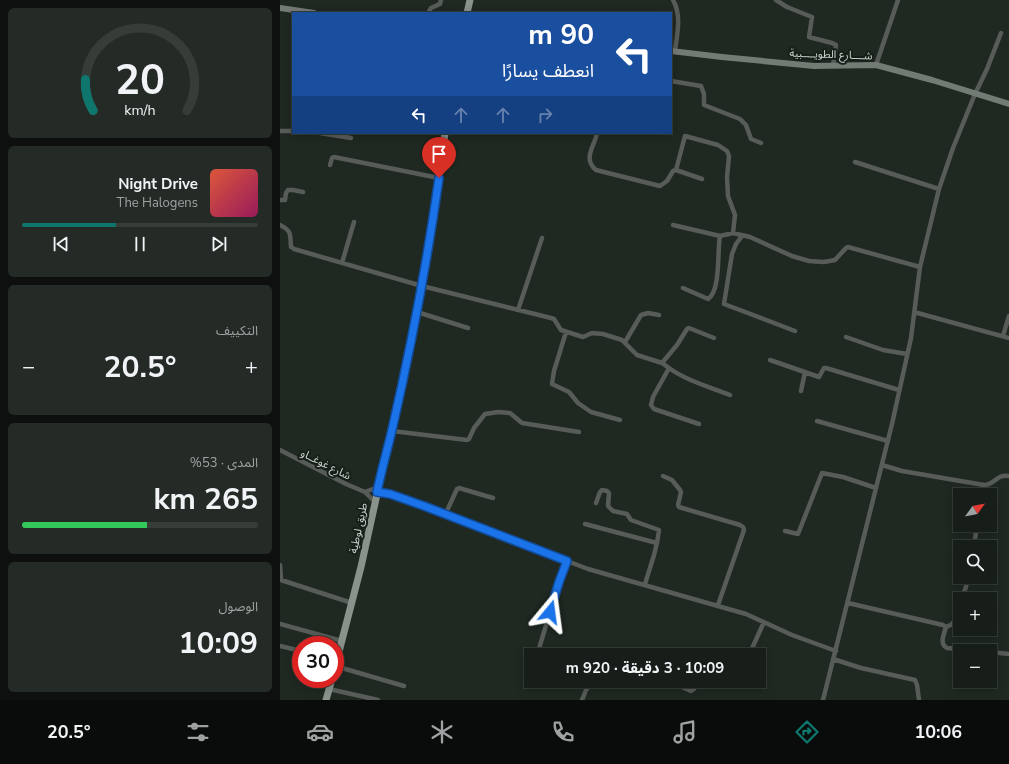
<!DOCTYPE html>
<html lang="ar">
<head>
<meta charset="utf-8">
<style>
	body { margin:0; font-family:"Nunito Sans","Noto Sans Arabic",sans-serif; background:#242b26; color:#f1f3f6; direction:rtl; height:100vh; display:flex; flex-direction:column; font-size:15px; white-space:nowrap }
	* { box-sizing:border-box; margin:0 }
	p { font-size:13px; color:#9ea2a2 }
	.icon { flex:none; width:22px; height:22px; fill:none; stroke:currentColor; stroke-width:2; stroke-linecap:round; stroke-linejoin:round }
	.map { position:relative; flex:1; overflow:hidden; direction:ltr }
	.panel { display:flex; flex-direction:column; gap:8px; padding:8px; background:#0d100e; width:280px }
	.panel>* { flex:none }
	.banner { position:absolute; left:12px; top:12px; width:380px; height:122px; border-radius:0px; box-shadow:0 2px 10px #0003,0 0 0 1px #363c38; direction:rtl; background:#1a4fa0; color:#fff; overflow:hidden }
	.needle { width:26px; rotate:57deg }
	.tools { position:absolute; left:673px; top:488px; display:grid; gap:8px }
	.tools a { display:grid; place-items:center; width:44px; height:44px; border-radius:0px; background:#171e19; box-shadow:0 2px 10px #0003,0 0 0 1px #363c38; font-size:20px }
	.speed { position:absolute; left:12px; top:636px; display:flex; gap:8px; font-size:20px; font-weight:700; text-align:center }
	.speed>* { display:grid; place-content:center; width:52px; height:52px; border-radius:50%; background:#171e19; box-shadow:0 2px 10px #0003,0 0 0 1px #363c38; line-height:1 }
	.speed .limit { border:6px solid #d22; background:#fff; color:#111 }
	.pin { position:absolute; display:grid; place-items:center; width:34px; height:34px; color:#fff; margin:-41px -17px; border-radius:50% 50% 50% 0; rotate:-45deg; box-shadow:0 0 4px #0007 }
	.pin .icon { rotate:45deg }
	.me { position:absolute; width:44px; margin:-22px; rotate:16deg; stroke-linejoin:round; filter:drop-shadow(0 0 3px #0008) }
	.turn { display:flex; align-items:center; gap:14px; height:84px; padding:0 12px; font-size:18px }
	.turn .icon { width:52px; height:52px; stroke-width:2.5 }
	.turn b { display:block; font-size:28px; line-height:34px }
	.lanes { display:flex; align-items:center; height:38px; padding:0 12px; background:#0003; justify-content:center; gap:20px; direction:ltr }
	.lanes .off { opacity:.35 }
	.big { font-size:30px; font-weight:700; line-height:1.1 }
	.panel .tile { flex:1; display:flex; flex-direction:column; justify-content:center; gap:6px; min-width:0; padding:0 14px; border-radius:6px; background:#242b26 }
	.panel .dial { align-items:center; gap:0 }
	.dial svg { height:104px; overflow:visible; fill:none; stroke:#363c38; stroke-width:7; stroke-linecap:round; text-anchor:middle }
	.dial text { fill:#f1f3f6; stroke:none }
	.song { display:flex; align-items:center; gap:12px }
	.cover { width:48px; height:48px; border-radius:6px; background:linear-gradient(135deg,hsl(10 70% 55%),hsl(330 70% 35%)) }
	.played { height:4px; border-radius:2px; background:linear-gradient(90deg,#0f766e 40%,#363c38 40%) }
	.keys { display:flex; justify-content:space-around; direction:ltr }
	.heat { display:flex; justify-content:space-between; align-items:center; font-size:22px; direction:ltr }
	.charge { height:6px; border-radius:3px; background:linear-gradient(90deg,#34c759 53%,#363c38 0) }
	.trip { position:absolute; left:244px; top:648px; width:242px; height:40px; border-radius:0px; background:#171e19; box-shadow:0 2px 10px #0003,0 0 0 1px #363c38; font-weight:700; line-height:40px; text-align:center; direction:rtl }
	.tab-bar { display:flex; height:64px; justify-content:space-around; align-items:center; background:#090c0a; color:#9ea2a2 }
	.tab-bar .icon { width:28px; height:28px }
	.tab-bar .selected { color:#0f766e }
	.tab-bar b { font-size:18px; color:#f1f3f6 }
	main { display:flex; flex:1; min-height:0 }
	.map>svg:first-child { display:block }
</style>
</head>
<body>
<main>
<div class="map">
<svg width="729" height="700" viewBox="0 0 729 700">
	<rect width="100%" height="100%" fill="#1f2821"/>
	<g fill="none" stroke-linecap="round" stroke-linejoin="round">
		<path stroke="#585c59" stroke-width="4.5" d="M393 0C402 16 397 34 395 51
			M496 0 507 7 532 17 529 37 552 43 556 45 553 66
			M148 13 151 8 160 4 161 0
			M596 65 618 0
			M391 81 421 86 424 94V105L460 119 466 125 471 139 481 143
			M0 131H13
			M40 133 71 138
			M317 133C315 146 302 158 316 170L380 186 387 181 393 171 396 170 422 179
			M575 162 659 189
			M50 165 52 158 54 157 159 178
			M396 170 405 136 438 145 447 151 449 156 447 177 448 196 455 215 453 233
			M0 200H5L6 193 8 190H13L23 192
			M0 225C12 231 10 234 11 247L14 249 142 286 271 318 274 319 281 330 303 337 312 333 323 334 342 340 357 355 382 363 397 345 407 329 409 328 434 338
			M393 225 440 236 453 233 470 237 512 256 529 261 544 262 555 260 566 248 568 247 640 267
			M462 236 456 244 452 254 444 304 515 331
			M62 263 74 222
			M403 288 428 299C441 291 437 251 440 236
			M238 310 262 238
			M137 312 188 328
			M634 312 729 338
			M286 332 274 371 272 384 289 392 298 403 311 412 340 420
			M723 336 729 316
			M566 337 603 350 627 354
			M345 342 361 315 368 313 379 315
			M490 360 539 377 544 368H546L619 390
			M382 363 389 368 373 397 371 405 374 409 419 424
			M389 368C407 381 430 387 450 395
			M521 391 525 372
			M537 421 608 441
			M112 431 187 440 189 439 194 428 205 414 218 412 230 413 242 423 299 432
			M0 450 66 484 85 492 95 502
			M602 465 622 471 704 485C716 485 715 474 729 476
			M383 476 392 480 400 490 401 492 398 505 399 507 460 525 463 527 464 530 438 605
			M85 492 98 487
			M97 492 110 494 122 498 308 569 466 614 512 635 556 651
			M316 503 320 492 322 490 327 491 329 493 328 506 333 511 347 514 351 520 379 530 377 543
			M165 515 177 489 179 488 213 498
			M305 524 377 543 374 555 365 584
			M505 531 518 534 542 473 563 477 596 488
			M694 547 697 525
			M0 565 1 580 72 603
			M682 599 689 577
			M568 603 663 625 666 627C664 634 659 644 667 648L698 651
			M0 624 62 641
			M666 627C676 624 677 616 680 607
			M0 646 21 651
			M710 652 729 654
			M257 655 279 583 287 561
			M469 655 484 622
			M553 659 581 668 635 680 637 685 639 700
			M55 666 124 686
			M388 681 411 691 414 689 418 681
			M49 689 98 700
			M302 700 306 690 313 681
			M543 700 612 424 631 338 640 267 659 189 673 148 695 94 707 69 721 33"/>
		<path stroke="#747b75" stroke-width="6" d="M0 8 34 13
			M391 51 442 57 534 66 596 65 652 80 729 104"/>
		<path stroke="#8a938b" stroke-width="7" d="M187 13 190 0
			M55 667 81 567 131 340 150 243 165 133
			M46 700 52 679"/>
	</g>
	<g fill="none" stroke-linecap="round" stroke-linejoin="round">
		<defs>
			<path id="route" d="M159 178C147 263 131 347 112 430 107 451 101 472 97 492L110 494 144 506 287 561 279 582 270 612"/>
		</defs>
		<use href="#route" stroke="#114b97" stroke-width="10"/>
		<use href="#route" stroke="#1a73e8" stroke-width="7"/>
	</g>
	<g text-anchor="middle" stroke-width="4" stroke-linejoin="round" paint-order="stroke">
		<g font-size="11" fill="#d0d6d1" stroke="#161f18">
			<text transform="translate(551 54) rotate(2)" y="4">شــــارع الطويــــبية</text>
			<text transform="translate(46 464) rotate(27)" y="4">شارع غوغــاو</text>
			<text transform="translate(78 528) rotate(-78)" y="4">طريق لوطية</text>
		</g>
	</g>
</svg>
<div class="tools">
<a><svg class="needle" viewBox="-14 -14 28 28"><path d="M0-13l5 13h-10z" fill="#e53935"/><path d="M0 13l5-13h-10z" fill="#9ea2a2"/></svg></a>
<a><svg class="icon" aria-label="search" viewBox="0 0 24 24"><circle cx="10" cy="10" r="6"/><path d="M15 15l6 6"/></svg></a>
<a>+</a>
<a>−</a>
</div>
<div class="speed"><div class="limit">30</div></div>
<div class="pin" style="left:159px;top:178px;background:#d93025"><svg class="icon" aria-label="arrive" viewBox="0 0 24 24"><path d="M6 21V4h12l-3 4 3 4H6"/></svg></div>
<svg class="me" style="left:270px;top:612px" viewBox="-20 -20 40 40"><path d="M0-17L14 15 0 8-14 15z" fill="#1a73e8" stroke="#fff" stroke-width="4"/></svg>
<div class="trip">10:09 · 3 دقيقة · 920 m</div>
<div class="banner">
<div class="turn"><svg class="icon" aria-label="left" viewBox="0 0 24 24"><path d="M17 20v-9H6M10 6l-5 5 5 5"/></svg><div><b>90 m</b>انعطف يسارًا</div></div>
<div class="lanes"><svg class="icon" aria-label="left" viewBox="0 0 24 24"><path d="M17 20v-9H6M10 6l-5 5 5 5"/></svg><svg class="icon off" aria-label="ahead" viewBox="0 0 24 24"><path d="M12 20V5M6 11l6-6 6 6"/></svg><svg class="icon off" aria-label="ahead" viewBox="0 0 24 24"><path d="M12 20V5M6 11l6-6 6 6"/></svg><svg class="icon off" aria-label="right" viewBox="0 0 24 24"><path d="M7 20v-9h11M14 6l5 5-5 5"/></svg></div>
</div>
</div>
<section class="panel">
<div class="tile dial"><svg viewBox="0 0 100 80">
<path d="M14 69A42 42 0 1 1 86 69"/>
<path d="M14 69A42 42 0 0 1 8 45" stroke="#0f766e"/>
<text x="50" y="56" font-size="32" font-weight="700">20</text>
<text x="50" y="72" font-size="11">km/h</text>
</svg></div>
<div class="tile">
<div class="song"><i class="cover"></i><div><b>Night Drive</b><p>The Halogens</p></div></div>
<div class="played"></div>
<div class="keys"><svg class="icon" aria-label="previous" viewBox="0 0 24 24"><path d="M18 5L8 12l10 7zM5 5v14"/></svg><svg class="icon" aria-label="pause" viewBox="0 0 24 24"><path d="M8 5v14M16 5v14"/></svg><svg class="icon" aria-label="next" viewBox="0 0 24 24"><path d="M6 5l10 7-10 7zM19 5v14"/></svg></div>
</div>
<div class="tile"><p>التكييف</p>
<div class="heat"><a>−</a><b class="big">20.5°</b><a>+</a></div>
</div>
<div class="tile"><p>المدى · 53%</p><b class="big">265 km</b><div class="charge"></div></div>
<div class="tile"><p>الوصول</p><b class="big">10:09</b></div>
</section>
</main>
<nav class="tab-bar">
<b>10:06</b>
<svg class="icon selected" aria-label="directions" viewBox="0 0 24 24"><path d="M12 3l9 9-9 9-9-9zM9 14v-3h6M13 9l2 2-2 2"/></svg>
<svg class="icon" aria-label="music" viewBox="0 0 24 24"><path d="M9 18V5l10-2v13"/><circle cx="6" cy="18" r="3"/><circle cx="16" cy="16" r="3"/></svg>
<svg class="icon" aria-label="phone" viewBox="0 0 24 24"><path d="M5 4h4l2 5-3 2q2 4 5 5l2-3 5 2v4C11 20 4 13 5 4z"/></svg>
<svg class="icon" aria-label="climate" viewBox="0 0 24 24"><path d="M12 3v18M4 7l16 10M4 17L20 7"/></svg>
<svg class="icon" aria-label="car" viewBox="0 0 24 24"><path d="M5 17H2v-5l4-1 3-4h7l3 4 3 1v5h-3M9 17h6M6 11h13"/><circle cx="7" cy="17" r="2"/><circle cx="17" cy="17" r="2"/></svg>
<svg class="icon" aria-label="filters" viewBox="0 0 24 24"><path d="M4 7h16M4 17h16"/><circle cx="9" cy="7" r="2"/><circle cx="15" cy="17" r="2"/></svg>
<b>20.5°</b>
</nav>
</body>
</html>
